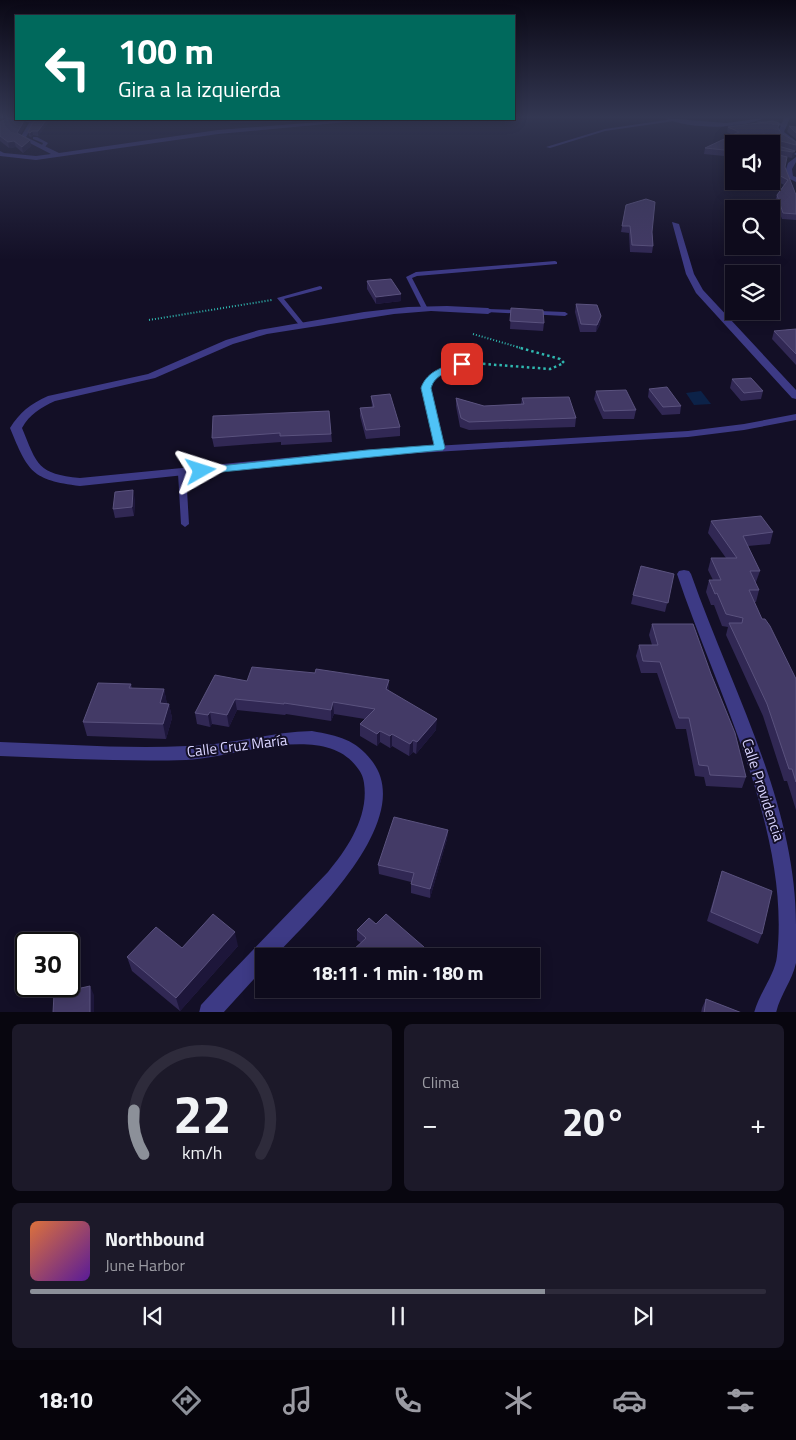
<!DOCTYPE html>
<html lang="es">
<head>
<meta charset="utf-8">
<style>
	body { margin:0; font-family:"Titillium Web",sans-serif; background:#1c1929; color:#f1f3f6; height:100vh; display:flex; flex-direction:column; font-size:19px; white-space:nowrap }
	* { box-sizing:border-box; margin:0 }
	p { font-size:16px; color:#9b9ba3 }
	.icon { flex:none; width:28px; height:28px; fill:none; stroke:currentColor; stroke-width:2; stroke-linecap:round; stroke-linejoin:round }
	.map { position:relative; height:1012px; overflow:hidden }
	.details { display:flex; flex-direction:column; gap:12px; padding:12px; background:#08060f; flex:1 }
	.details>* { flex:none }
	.banner { position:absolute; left:15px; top:15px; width:500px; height:105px; border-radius:0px; box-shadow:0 2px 12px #0003,0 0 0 1px #2e2b3b; background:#00695c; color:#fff; overflow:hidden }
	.buttons { position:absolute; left:725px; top:135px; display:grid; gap:10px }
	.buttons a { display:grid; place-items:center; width:55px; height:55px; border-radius:0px; background:#0e0b1c; box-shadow:0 2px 12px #0003,0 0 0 1px #2e2b3b; font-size:25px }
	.speed { position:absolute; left:15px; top:932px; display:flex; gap:10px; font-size:25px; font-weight:700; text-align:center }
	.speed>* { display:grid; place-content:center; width:65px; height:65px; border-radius:50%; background:#0e0b1c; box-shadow:0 2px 12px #0003,0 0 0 1px #2e2b3b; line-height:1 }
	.speed .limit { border:2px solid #111; border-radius:8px; background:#fff; color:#111 }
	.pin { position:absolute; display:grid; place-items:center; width:42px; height:42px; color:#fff; margin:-21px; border-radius:10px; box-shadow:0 2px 8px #0006 }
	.me { position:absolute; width:55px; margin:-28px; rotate:84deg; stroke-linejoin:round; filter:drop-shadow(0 0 4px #0008) }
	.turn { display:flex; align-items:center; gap:18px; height:105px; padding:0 20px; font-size:22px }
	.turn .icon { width:65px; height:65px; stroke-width:2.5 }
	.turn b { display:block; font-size:35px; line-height:42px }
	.big { font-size:38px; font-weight:700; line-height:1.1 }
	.details .tile { flex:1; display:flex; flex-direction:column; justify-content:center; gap:8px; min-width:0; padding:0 18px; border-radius:8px; background:#1c1929 }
	.details .dial { align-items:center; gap:0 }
	.dial svg { height:130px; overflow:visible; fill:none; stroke:#2e2b3b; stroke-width:7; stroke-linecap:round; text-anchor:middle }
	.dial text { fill:#f1f3f6; stroke:none }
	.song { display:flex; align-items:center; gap:15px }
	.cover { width:60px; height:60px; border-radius:8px; background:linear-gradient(135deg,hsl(20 70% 55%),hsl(270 70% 35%)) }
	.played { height:5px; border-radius:2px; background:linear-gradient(90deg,#8c9099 70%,#2e2b3b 70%) }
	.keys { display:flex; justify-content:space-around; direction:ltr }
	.heat { display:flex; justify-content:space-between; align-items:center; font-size:28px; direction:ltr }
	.details .tiles { flex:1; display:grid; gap:12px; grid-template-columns:1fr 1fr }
	.tile:last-child { grid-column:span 2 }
	.trip { position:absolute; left:255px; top:948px; width:285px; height:50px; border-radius:0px; background:#0e0b1c; box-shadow:0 2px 12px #0003,0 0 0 1px #2e2b3b; font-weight:700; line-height:50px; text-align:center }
	.dock { display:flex; height:80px; justify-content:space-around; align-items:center; background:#06040b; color:#9b9ba3 }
	.dock .icon { width:35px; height:35px }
	.dock .current { color:#8c9099 }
	.dock b { font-size:22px; color:#f1f3f6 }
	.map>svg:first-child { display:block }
</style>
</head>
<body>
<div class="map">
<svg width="796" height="1013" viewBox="0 0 796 1013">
	<rect width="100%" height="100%" fill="#130f26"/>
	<path fill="#0c2248" d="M701 391 711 404 694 405 686 393Z"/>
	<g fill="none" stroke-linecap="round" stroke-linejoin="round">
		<path stroke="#2fb8b0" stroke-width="2" stroke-dasharray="1 2" stroke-linecap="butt" d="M149 320 272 300
			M473 334 521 348"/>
		<path stroke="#2fb8b0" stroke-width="2.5" stroke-dasharray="2.5 3" stroke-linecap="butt" d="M472 363 550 369 564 363 560 359 517 347"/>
		<path fill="#3d3a85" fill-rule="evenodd" d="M15 118 36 122 34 123 16 120Z
			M673 119 674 121 605 131 550 148 546 147 605 129Z
			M757 121 786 124 788 125 786 126 758 123Z
			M33 137H37L48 143 45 147H41L43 143 33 139Z
			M771 146 796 153V155L771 148Z
			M555 261 557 262V264L417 276 412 278 428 309 425 311 422 309 406 277 416 272Z
			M320 286 322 287V289L284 299 305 325 304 326H300L277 298Z
			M488 309 565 312 568 314 565 316 486 312V310Z
			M462 362 466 364 464 365C450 369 436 373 430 388L444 448 443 450H437L422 388C430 370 445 366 462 362Z
			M182 470 186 473 189 524 185 527 181 524 178 473Z"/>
		<path fill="#3d3a85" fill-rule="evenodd" d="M664 118 726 123 764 118C740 130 689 129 664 118Z
			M784 118H790L784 132 796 141V146L781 137 778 132Z
			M39 119H47L33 125 26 137 59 153 218 130 357 119H378L218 134 36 160 0 156V151L4 153 36 156 51 154 20 138 29 123Z
			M796 157V162L792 169 793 176 796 177V182L788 178 785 172 788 163Z
			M672 222 679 224 694 274 703 290 796 390V399L792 398 696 293 686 274Z
			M447 306 488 308 493 311 488 314 431 311 394 314 267 334 233 344 155 378 55 401C40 408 30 414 22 428 37 465 38 474 80 478L367 450 688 431 744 424 796 414V420L744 430 688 437 367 456 80 486C32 480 28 472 10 428 20 412 30 404 48 396L148 374 226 340 259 330 364 312 408 307Z
			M684 570 689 571 691 574C731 688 796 803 796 925 796 937 796 952 796 963 792 981 780 995 776 1013H754C759 993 775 975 777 956 791 831 716 691 677 574L679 571Z
			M312 731C339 736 355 739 372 761 417 819 311 918 275 956H264V968L223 1013H199L201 1005 225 979 328 872C348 848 369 816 364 783 363 776 361 772 356 766 322 722 234 758 186 760 124 762 62 758 0 756V742C62 744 125 749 187 746 229 745 270 732 312 731Z"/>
	</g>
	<path fill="#312854" d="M40 119H51L38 136 33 135 31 137 29 136 28 132Z
		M229 119H292V122L230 123Z
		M0 122 26 124 20 135 31 146 23 153 16 147 9 148 0 141Z
		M789 126 796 127V139L787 132Z
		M728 127 778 128 781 133 796 142V151H795L794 156 792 158 787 157 785 167 796 195V220L782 219 775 201 777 195 784 185 771 178V144H734V157L704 154 705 148 733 135 727 132Z
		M626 205 652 232 653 246 652 253 630 252 629 233 621 232Z
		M367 281 401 294V301L376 304 367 289Z
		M576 304 601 316 600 324 596 332H580L575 312Z
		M511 308 544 323 543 331 510 329Z
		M796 329V365L772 339 774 331Z
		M732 379 763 391 761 399 741 401 730 388Z
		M649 389 681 406 680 414 662 415 648 397Z
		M596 391 636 410 634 419H603L594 399Z
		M371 396 400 427V436L366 439 360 416V408L372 407Z
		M456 398 484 406 521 404 522 398 576 418 575 427 469 430 460 427 456 406Z
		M329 411 332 442 281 445V442L214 447 212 438Z
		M135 499 134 516 115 518 113 509Z
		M711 521 773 532 770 544 748 546 760 571 756 582H755L759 590 756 602H754L762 619 796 679V810L787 781H784L763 716 726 635 728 627 722 626 714 605H711L706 592 709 580H713L708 570 711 558H726L708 533Z
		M674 574 665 612 631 604 633 595Z
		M652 624 746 777 742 788 706 786 704 777 695 776 686 729H676L657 673H641L636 656 639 645H652L649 635Z
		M389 680V691L436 730 416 754 413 752 409 756 392 746 390 748 380 742 377 746 360 736V724L365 719 334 714 331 721 286 714 285 715 237 710 229 727 212 724 210 727 197 724 195 713 247 681Z
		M131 684 132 689H164L167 704H169L172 718 166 739 87 736 83 722Z
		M448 830 447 839 430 898 411 893V882L379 874 378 865Z
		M722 871 762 934 758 944 707 921Z
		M376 924 424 956H353L352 951 361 943 357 940V930Z
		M238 946 180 1011 132 971 127 957 182 948Z
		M382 989H393L388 994Z
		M706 999 742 1013H701L702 1008Z"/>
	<path fill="#1d163a" d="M25 119 26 124 18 139 17 133Z
		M47 119H51L38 136V131Z
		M32 131 33 135 31 137 30 133Z
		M764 134 763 139 759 140 760 135Z
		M30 140 31 146 23 153 22 147Z
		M14 141 16 147 9 148 8 142Z
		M795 151 794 156 792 158 793 152Z
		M401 294V301L376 304V297Z
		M601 316 600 324 596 332 597 325Z
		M133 490 135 499 134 516 132 507Z
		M389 680V691L386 689Z
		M164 689 167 704 160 703Z
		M235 699 237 710 229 727 227 715Z
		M333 702 334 714 331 721V710Z
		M169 704 172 718 166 739 163 724Z
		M210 712 212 724 210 727 208 715Z
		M437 719 436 730 416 754 417 742Z
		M380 731V742L377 746V734Z
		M392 734V746L390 748V736Z
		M413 740V752L409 756 410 744Z
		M448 830 447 839 430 898V889Z
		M235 932 238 946 180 1011 176 998Z
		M424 947V956H415Z
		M90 986 94 995V1013H90Z
		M388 989H393L388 994Z"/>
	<path fill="#433a66" stroke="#5a527e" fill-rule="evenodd" d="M8 118 25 119 17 133 30 140 22 147 14 141 8 142 0 136V122Z
		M40 119H47L38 131H32L30 133 28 132 33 122Z
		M773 121 779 123 778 128 781 133 796 142V145L773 139 770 140 772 144 795 151 793 152 773 149 771 152V144H734V151L705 148 739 132 728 127ZM764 134 769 137 770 140H763L760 138V135Z
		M789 126 796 127V133Z
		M771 153 787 157 785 167 796 195V214L783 213 777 195 788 180 771 171Z
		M646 199 655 202 652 232 653 246 632 245 630 226H622L626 205Z
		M391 279 401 294 376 297 367 281Z
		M576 304 597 305 601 316 597 325 581 324Z
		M511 308 543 310 544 323 510 321Z
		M796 329V354L774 331Z
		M751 378 763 391 744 393 732 379Z
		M667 387 681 406 663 407 649 389Z
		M626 390 636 410 604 411 596 391Z
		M390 394 400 427 366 430 360 408 374 407 371 396Z
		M569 397 576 418 469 422 461 418 456 398 484 406 524 404 522 398Z
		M329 411 331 434 280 436V433L212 438 213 416Z
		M133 490 132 507 113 509 115 492Z
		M761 516 773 532 743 536 760 571H750L759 590H749L762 619H765L770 626 796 679V782L792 769H789L767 704 729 623H742L743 618 726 614 717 593 715 594 709 580H721L711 558H737L711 521Z
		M641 566 674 574 668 603 633 595Z
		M652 624H693L711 674 735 733 746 777 710 775 708 766 699 765 689 718H679L660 662 643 661 639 645H658Z
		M252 667 315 673 316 669 389 680 386 689 437 719 417 742 413 740 410 744 392 734 390 736 380 731 377 734 360 724 375 709 333 702 331 710 284 703V704L235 699 227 715 210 712 208 715 195 713 215 675 247 681Z
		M98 683 131 684 129 688 164 689 160 703 169 704 163 724 83 722Z
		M394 817 448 830 430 889 411 884 414 873 378 865Z
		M722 871 772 891 762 934 711 912Z
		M213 914 235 932 176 998 127 957 156 927 182 948Z
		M386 914 424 947 415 956H358L352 951 366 938 357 930 369 918 376 924Z
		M90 986V1013H53L54 994Z
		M706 999 742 1013H704Z"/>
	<linearGradient id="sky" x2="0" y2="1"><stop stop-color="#0a0815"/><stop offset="0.45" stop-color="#333752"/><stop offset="1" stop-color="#333752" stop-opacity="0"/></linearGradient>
	<rect width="796" height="260" fill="url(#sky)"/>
	<path fill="#4fc3f7" stroke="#337fa1" d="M462 361 467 364 465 366C452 371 435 373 431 388L445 448 443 450 201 474 195 471 201 468 367 450 434 445 421 388C427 370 446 366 462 361Z"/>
	<g text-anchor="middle" stroke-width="4" stroke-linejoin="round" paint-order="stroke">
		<g font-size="15" fill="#d9d4ff" stroke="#130f26">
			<text transform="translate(237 746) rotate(-7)" y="5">Calle Cruz María</text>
			<text transform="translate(763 790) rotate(72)" y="5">Calle Providencia</text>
		</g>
	</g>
</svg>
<div class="buttons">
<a><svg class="icon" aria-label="sound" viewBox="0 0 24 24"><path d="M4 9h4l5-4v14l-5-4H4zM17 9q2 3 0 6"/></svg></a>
<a><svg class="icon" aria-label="search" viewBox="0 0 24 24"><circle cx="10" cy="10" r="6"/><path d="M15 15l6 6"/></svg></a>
<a><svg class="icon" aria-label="layers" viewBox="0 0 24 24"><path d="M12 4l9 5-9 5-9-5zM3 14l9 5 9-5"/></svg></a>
</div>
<div class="speed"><div class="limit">30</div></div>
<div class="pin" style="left:462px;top:364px;background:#d93025"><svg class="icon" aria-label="arrive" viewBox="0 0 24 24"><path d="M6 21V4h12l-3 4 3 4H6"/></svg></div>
<svg class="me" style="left:201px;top:471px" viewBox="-20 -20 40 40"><path d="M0-17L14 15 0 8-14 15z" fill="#4fc3f7" stroke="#fff" stroke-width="4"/></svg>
<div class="trip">18:11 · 1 min · 180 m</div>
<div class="banner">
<div class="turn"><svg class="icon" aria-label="left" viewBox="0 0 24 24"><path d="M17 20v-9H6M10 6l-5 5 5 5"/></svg><div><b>100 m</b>Gira a la izquierda</div></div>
</div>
</div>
<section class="details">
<div class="tiles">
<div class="tile dial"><svg viewBox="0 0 100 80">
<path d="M14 69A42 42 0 1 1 86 69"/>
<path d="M14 69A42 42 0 0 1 8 42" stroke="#8c9099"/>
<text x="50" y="56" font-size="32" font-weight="700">22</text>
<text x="50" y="72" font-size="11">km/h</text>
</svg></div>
<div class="tile"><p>Clima</p>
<div class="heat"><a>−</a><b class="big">20°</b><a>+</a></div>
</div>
<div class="tile">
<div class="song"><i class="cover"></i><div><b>Northbound</b><p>June Harbor</p></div></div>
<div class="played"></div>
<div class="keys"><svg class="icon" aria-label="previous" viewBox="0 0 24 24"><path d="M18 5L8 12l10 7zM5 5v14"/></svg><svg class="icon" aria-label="pause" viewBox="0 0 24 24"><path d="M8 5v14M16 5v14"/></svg><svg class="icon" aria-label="next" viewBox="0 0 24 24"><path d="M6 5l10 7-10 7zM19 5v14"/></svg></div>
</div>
</div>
</section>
<nav class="dock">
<b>18:10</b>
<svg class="icon current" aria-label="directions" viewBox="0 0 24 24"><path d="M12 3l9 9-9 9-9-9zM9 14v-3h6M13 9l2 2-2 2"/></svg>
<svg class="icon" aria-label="music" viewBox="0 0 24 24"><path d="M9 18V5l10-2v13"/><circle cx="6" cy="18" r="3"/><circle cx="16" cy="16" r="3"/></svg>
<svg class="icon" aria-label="phone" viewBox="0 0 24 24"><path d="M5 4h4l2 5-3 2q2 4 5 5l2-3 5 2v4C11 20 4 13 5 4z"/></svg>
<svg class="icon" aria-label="climate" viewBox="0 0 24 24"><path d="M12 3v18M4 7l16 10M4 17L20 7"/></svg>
<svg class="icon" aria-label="car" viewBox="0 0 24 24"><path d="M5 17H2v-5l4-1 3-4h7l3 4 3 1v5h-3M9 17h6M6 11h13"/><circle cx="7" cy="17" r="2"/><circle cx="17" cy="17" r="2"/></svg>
<svg class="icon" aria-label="filters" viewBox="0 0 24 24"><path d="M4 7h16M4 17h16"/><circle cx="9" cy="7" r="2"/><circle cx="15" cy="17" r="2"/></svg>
</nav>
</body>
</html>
